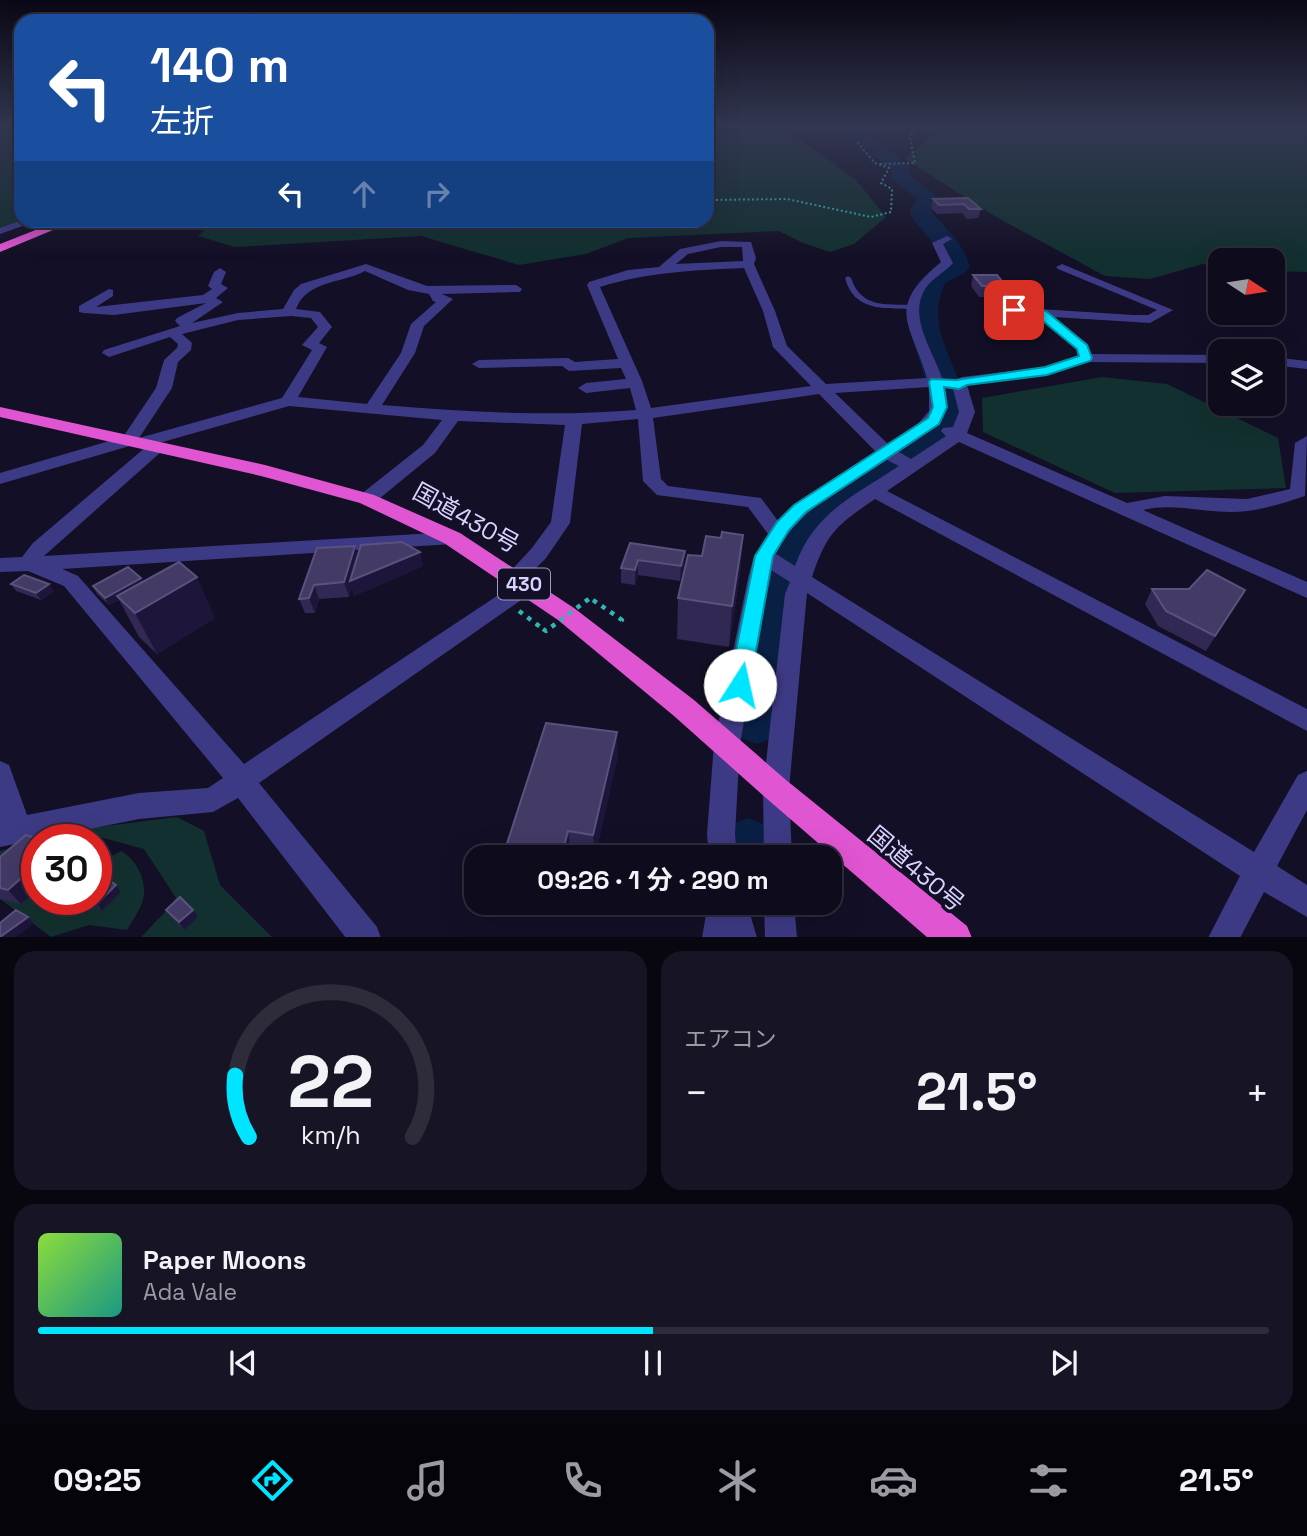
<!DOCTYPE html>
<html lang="ja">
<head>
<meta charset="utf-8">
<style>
	body { margin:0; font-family:"Space Grotesk","Noto Sans JP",sans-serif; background:#171425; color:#f1f3f6; height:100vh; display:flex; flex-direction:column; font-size:26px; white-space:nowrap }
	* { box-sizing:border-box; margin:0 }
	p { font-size:23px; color:#9b9ba3 }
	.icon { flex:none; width:38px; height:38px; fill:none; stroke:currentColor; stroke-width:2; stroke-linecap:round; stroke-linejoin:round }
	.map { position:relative; height:937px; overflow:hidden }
	.panel { display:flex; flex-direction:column; gap:14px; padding:14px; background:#08060f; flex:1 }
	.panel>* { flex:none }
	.banner { position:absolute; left:14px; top:14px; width:700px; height:214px; border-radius:21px; box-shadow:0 7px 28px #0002,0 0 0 2px #2e2b3b; background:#1a4fa0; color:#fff; overflow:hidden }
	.needle { width:46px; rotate:102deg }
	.controls { position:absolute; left:1208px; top:248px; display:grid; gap:14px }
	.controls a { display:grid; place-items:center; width:77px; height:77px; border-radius:14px; background:#0e0b1c; box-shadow:0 7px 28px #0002,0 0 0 2px #2e2b3b; font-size:35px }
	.speed { position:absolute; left:21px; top:824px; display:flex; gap:14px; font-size:35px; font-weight:700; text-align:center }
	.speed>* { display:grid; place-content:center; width:91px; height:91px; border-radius:50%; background:#0e0b1c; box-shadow:0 7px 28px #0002,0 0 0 2px #2e2b3b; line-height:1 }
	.speed .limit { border:10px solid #d22; background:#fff; color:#111 }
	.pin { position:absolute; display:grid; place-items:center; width:60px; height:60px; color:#fff; margin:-30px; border-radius:14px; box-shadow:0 4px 10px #0006 }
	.me { position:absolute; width:77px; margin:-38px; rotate:10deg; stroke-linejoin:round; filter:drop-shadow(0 0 5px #0008) }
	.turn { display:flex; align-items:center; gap:24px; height:147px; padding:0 21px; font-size:32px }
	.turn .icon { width:91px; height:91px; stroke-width:2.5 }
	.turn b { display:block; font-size:49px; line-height:60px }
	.lanes { display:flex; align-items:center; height:66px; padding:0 21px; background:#0003; justify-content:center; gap:35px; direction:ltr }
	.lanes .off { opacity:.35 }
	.big { font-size:52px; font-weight:700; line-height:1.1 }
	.panel .widget { flex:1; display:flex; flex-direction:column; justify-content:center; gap:10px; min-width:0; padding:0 24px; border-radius:21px; background:#171425 }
	.panel .dial { align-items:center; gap:0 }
	.dial svg { height:182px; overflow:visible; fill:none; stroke:#2e2b3b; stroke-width:7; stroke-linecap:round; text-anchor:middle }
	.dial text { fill:#f1f3f6; stroke:none }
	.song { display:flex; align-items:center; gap:21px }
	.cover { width:84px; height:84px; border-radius:10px; background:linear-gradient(135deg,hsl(90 70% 55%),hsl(170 70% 35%)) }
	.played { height:7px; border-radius:4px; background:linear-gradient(90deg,#00e5ff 50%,#2e2b3b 50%) }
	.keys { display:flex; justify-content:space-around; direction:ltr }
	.heat { display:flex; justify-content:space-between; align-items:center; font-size:38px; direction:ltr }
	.panel .tiles { flex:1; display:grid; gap:14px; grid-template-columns:1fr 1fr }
	.widget:last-child { grid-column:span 2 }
	.trip { position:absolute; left:464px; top:845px; width:378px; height:70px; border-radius:21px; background:#0e0b1c; box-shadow:0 7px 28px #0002,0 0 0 2px #2e2b3b; font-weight:700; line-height:70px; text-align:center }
	.menu { display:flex; height:112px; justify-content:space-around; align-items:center; background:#06040b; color:#9b9ba3 }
	.menu .icon { width:49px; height:49px }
	.menu .selected { color:#00e5ff }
	.menu b { font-size:32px; color:#f1f3f6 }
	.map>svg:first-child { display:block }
</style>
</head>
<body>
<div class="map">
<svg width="1307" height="938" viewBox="0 0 1307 938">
	<rect width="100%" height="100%" fill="#130f26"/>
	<path fill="#12302f" d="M0 126H21V220L0 229Z
		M707 126H782L856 180 886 217 854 244 830 252 803 243 779 231 628 238 586 254 519 265 421 236 235 247 198 236 215 220H707Z
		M941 126H1307V272L1272 271V261H1220V266L1203 264 1150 279 1105 276 998 218 905 159Z
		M1102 377 1167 384 1278 438 1286 488 1115 493 983 432 982 398Z
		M177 817 204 831 220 885 272 937H141L166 911 176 898 144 849 74 830Z
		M37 840V900H96V864L121 851C136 859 148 881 143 900 140 910 132 921 127 930L89 925 51 937 0 899V851Z"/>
	<path fill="#0a1f44" d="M785 126H876L873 132 877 135 840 138Z"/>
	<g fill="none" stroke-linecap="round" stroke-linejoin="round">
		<path stroke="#0a1f44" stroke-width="2.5" d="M849 126 863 137"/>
		<path fill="#0a1f44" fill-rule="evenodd" d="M863 132 869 133 909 167 911 177 938 197 932 210 933 214C948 230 964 245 970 267L966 272 945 283C922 334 964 365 966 415L953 432 940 445 845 508 828 523 807 550 798 574 784 721 776 737 757 744 738 737 730 721 752 574 769 540 799 504 899 440 931 414C932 361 872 297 944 264 938 244 922 232 911 216L910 210 917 199 891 179 892 172 857 141 854 137 857 133Z
			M748 818 770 827 779 848 780 858H716L717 848 726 827Z"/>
		<path stroke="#2fb8b0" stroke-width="2" stroke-dasharray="2 2.5" stroke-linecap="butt" d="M880 164 915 163 910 138 917 126
			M707 200 787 199 871 217 891 212 892 189 881 183 889 168 875 163 857 142"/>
		<path stroke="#2fb8b0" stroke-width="4.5" stroke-dasharray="4.5 6" stroke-linecap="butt" d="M593 600 622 620 617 624
			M519 611 543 629"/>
		<path fill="#3d3a85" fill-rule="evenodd" d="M848 276 851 278C861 308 885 304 911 305L915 307 911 309C882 308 854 311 845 278Z"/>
		<path fill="#3d3a85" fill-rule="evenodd" d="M22 220H39L0 234V228Z
			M947 236 952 239 943 244 953 263C946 271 935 277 928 285 905 314 933 350 942 378L955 380 962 377 1045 367 1078 356 1076 348 1037 316 1009 313V307L1133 315H1148L1157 310 1058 269 1056 267 1062 264 1173 310 1150 323 1054 317 1088 344 1091 354 1220 355V363L1086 362 1047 375 967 385 975 412 967 433 1127 503 1165 496 1247 499 1290 489 1295 443 1307 436 1305 496C1281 504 1256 512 1231 512 1201 512 1172 503 1143 510L1307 582V598L959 442 887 491 1307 709V731L875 499C837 525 827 532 812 577L1254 852 1298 775 1307 771V810L1277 866 1307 885V917L1264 892 1240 938H1208L1240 876 807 593 789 789 786 798 776 801 766 798 763 789 785 594 790 582 771 570 740 744 736 752 727 755 718 752 714 744 748 578 754 556 768 534 748 507 657 495 643 481 638 419 582 424 570 523 546 558 525 579 534 581 537 586 534 591 259 783 377 927 381 938H346L238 798 213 812 139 819 0 847V761L9 765 27 815 139 793 208 788 223 778 64 586 28 571 0 572V558L22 557 33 543 147 446 140 448 133 445 0 484V473L123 437 156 388 164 360 177 348 178 344 170 337 109 357 102 353 104 350 180 326 175 321 177 318 206 303 114 315 84 313 79 312V306L109 289 113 290V296L96 307 203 295 212 289 208 286 214 272 220 268 226 272 221 284 228 288 216 298 223 302 192 323 238 313 283 309 294 290 301 284 366 264 427 286 516 285 522 289 520 292 442 294 453 299 424 326 415 353 382 405C467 412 551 417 636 410L630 388 586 393 578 388 586 383 626 379 621 368 569 371 562 366 479 368 472 364 479 360 568 358 575 362 618 359 587 285 589 282 628 270 659 267 680 249 721 241 751 242 756 258 754 264 775 311 787 346 826 384 927 378C910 321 885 309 941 262L932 243ZM721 247H742L743 261 676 264 688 254ZM744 268 763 311 773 347 811 386 651 408 642 381 600 287C648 272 695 270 744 268ZM365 271 408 290 429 294 433 301 436 302 411 324 401 353 367 404 298 397 327 347 319 343 332 327 320 312 296 309C307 280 341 284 365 271ZM291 316 311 318 318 327 302 345 312 350 282 398 139 438 172 388 178 362 191 350 192 343 182 334 238 320ZM929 387V411L916 426 888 444 835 393ZM945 388 953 389 959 412 953 427 943 428 941 431 946 436 911 459 899 452C921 437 954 419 945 388ZM819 394 876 452 793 505 778 521 761 498 668 486 661 479 653 418ZM289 406 442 420 423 445 360 495 358 499 360 503H374L435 453 458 421 565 425 551 522 532 548 505 577 508 582 515 584 244 764 78 576 62 569 452 544 459 543 462 538 459 533 452 532 44 556 162 451 164 447 159 443ZM887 460 899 466C854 496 814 512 795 566L776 554C797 509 847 486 887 460Z
			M1272 357 1307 361V369L1272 365Z
			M708 903H738L734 938H702Z"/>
		<path fill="#3d3a85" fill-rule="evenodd" d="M727 733 736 736 740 744 735 834 737 858H709L707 834 714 744 718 736Z
			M776 777 786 780 789 789 792 858H764L763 789 766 780Z
			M717 903H747L757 938H725Z
			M764 903H794L797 938H765Z"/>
		<path fill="#e055d1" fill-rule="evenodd" d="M61 220H77L0 252V244Z
			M0 407 265 465 374 495 460 533 574 608 694 700 786 780 967 926 972 938H928L766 798 674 716 558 620 444 543 360 503 261 476 0 417Z"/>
		<path stroke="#2fb8b0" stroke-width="4.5" stroke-dasharray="4.5 6" stroke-linecap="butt" d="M543 629 546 631 590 598 593 600"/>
	</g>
	<path fill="#312854" d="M968 198 981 209 978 218 967 219 962 213 937 214 931 208 933 199Z
		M973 275 1006 286 1003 297H979L971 286Z
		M743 535 740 574 729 647 677 639 678 598 702 556 721 538Z
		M630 543 684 565 680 581 638 575 635 585 621 583V568Z
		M317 548 358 556 420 552 423 566 354 596 352 586 349 597 319 599 315 613H305L299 599Z
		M143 582 215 618 157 654 139 637 119 600 109 605 97 594 93 586Z
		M11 584 54 591 41 600 16 591Z
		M1152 589 1245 590 1206 651 1158 626 1145 604Z
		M618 755 595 857 571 853 569 858H503V856Z
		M37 840V891L21 904 0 899V857Z
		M116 885 121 892 102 911 86 900H96Z
		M166 910H193L198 917 184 930 171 917Z"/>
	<path fill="#1d163a" d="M743 535 740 574 729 647 732 606Z
		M355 546 359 560 420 552 423 566 354 596 352 586 349 597 344 582Z
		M685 551 684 565 680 581 681 566Z
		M638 560V575L635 585V570Z
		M197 577 215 618 157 654 135 613Z
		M141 578 145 586 117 596 119 600 109 605 105 598Z
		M49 584 54 591 41 600 36 593Z
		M314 585 319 599 315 613 309 598Z
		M617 732 618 755 595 857 593 835Z
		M568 831 571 853 569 858H561Z
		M28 872 37 882V891L21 904 8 890Z
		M116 885 121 892 102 911 97 904Z
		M193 910 198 917 184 930 179 922Z
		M28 917 34 924 16 937H0Z"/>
	<path fill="#433a66" stroke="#5a527e" stroke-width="2" d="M968 198 981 209H969L964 204 939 205 933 199Z
		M973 275H997L1006 286H982Z
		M722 532 743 535 732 606 678 598 688 555 702 556 706 536 721 538Z
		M402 542 420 552 350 581 361 545Z
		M630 543 685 551 681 566 638 560 635 570 621 568Z
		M355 546 344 582 314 585 309 598 299 599 317 548Z
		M179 562 197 577 135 613 117 596Z
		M128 567 141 578 105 598 93 586Z
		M1207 570 1245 590 1215 636 1166 611 1152 589H1189Z
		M24 575 49 584 36 593 11 584Z
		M546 723 617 732 593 835 568 831 561 858H512L503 856Z
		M26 835 41 840H37V874L28 872 8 890 0 888V857Z
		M97 872 116 885 97 904 91 900H96Z
		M180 897 193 910 179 922 166 910Z
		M16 910 28 917 0 937V923Z"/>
	<linearGradient id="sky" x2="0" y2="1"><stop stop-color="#0a0815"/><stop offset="0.49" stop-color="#333752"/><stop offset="1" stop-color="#333752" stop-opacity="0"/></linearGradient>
	<rect width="1307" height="257" fill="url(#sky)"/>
	<path fill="#00e5ff" stroke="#0095a6" stroke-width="2" d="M1014 306 1046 311 1087 345 1092 358 1090 361 1047 375 967 385 959 389 944 387 947 407 939 424 806 512 789 530 773 556 750 685 747 692 740 694 732 692 729 685 755 556 777 522 794 505 928 418 933 407 929 382 931 379 956 380 1045 367 1079 356 1077 349 1038 317 1010 312 1008 310Z"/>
	<g text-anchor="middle" stroke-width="7" stroke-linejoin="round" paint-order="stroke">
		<rect fill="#130f26" stroke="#9e99be" stroke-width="2" x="498" y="568.5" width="52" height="31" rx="5"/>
		<g font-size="19" font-weight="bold" fill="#d9d4ff">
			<text x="524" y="591">430</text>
		</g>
		<g font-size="24" fill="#d9d4ff" stroke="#130f26">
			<text transform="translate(466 518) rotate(29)" y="8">国道430号</text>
			<text transform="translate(916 869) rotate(40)" y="8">国道430号</text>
		</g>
	</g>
</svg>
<div class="controls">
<a><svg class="needle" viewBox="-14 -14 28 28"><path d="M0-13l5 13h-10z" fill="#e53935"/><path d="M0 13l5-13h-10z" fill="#9b9ba3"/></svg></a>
<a><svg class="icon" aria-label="layers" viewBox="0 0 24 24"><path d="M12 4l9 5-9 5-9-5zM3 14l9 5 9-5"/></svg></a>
</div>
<div class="speed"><div class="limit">30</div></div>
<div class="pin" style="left:1014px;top:310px;background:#d93025"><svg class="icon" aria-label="arrive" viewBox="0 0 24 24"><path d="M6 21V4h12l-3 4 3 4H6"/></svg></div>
<svg class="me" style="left:740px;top:685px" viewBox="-20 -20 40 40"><circle r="19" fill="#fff"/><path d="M0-13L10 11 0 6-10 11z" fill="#00e5ff"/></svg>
<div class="trip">09:26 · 1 分 · 290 m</div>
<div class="banner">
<div class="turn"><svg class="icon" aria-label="left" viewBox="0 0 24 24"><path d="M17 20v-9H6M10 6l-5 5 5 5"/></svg><div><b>140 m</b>左折</div></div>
<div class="lanes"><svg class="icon" aria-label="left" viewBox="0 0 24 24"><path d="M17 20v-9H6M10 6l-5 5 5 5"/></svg><svg class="icon off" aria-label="ahead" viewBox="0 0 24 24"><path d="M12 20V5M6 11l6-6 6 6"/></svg><svg class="icon off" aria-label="right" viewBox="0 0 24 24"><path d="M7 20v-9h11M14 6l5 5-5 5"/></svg></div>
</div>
</div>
<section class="panel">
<div class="tiles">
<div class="widget dial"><svg viewBox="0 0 100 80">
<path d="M14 69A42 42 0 1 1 86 69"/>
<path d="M14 69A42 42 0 0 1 8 42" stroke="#00e5ff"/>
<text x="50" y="56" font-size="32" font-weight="700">22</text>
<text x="50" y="72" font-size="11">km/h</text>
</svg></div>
<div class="widget"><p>エアコン</p>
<div class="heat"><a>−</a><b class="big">21.5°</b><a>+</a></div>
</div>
<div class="widget">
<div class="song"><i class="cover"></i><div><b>Paper Moons</b><p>Ada Vale</p></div></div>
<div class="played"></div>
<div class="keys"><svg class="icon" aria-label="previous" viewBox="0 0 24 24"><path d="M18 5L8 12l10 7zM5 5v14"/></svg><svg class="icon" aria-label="pause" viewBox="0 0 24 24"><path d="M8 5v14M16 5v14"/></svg><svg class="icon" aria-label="next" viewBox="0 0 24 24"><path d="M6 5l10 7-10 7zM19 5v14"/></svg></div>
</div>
</div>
</section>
<nav class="menu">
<b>09:25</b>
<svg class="icon selected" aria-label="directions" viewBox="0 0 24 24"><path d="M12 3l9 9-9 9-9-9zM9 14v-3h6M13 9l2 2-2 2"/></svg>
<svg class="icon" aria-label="music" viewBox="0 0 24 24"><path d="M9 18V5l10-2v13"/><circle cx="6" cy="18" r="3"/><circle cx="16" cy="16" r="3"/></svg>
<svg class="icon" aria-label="phone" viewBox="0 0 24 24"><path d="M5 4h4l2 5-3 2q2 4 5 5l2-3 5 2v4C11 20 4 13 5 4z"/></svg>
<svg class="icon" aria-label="climate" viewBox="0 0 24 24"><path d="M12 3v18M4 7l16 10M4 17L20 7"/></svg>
<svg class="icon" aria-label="car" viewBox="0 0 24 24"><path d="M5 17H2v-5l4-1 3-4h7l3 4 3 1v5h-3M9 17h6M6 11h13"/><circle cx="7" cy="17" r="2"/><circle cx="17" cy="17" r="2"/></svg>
<svg class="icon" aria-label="filters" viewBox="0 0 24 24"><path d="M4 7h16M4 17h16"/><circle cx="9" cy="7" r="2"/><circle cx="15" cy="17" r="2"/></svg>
<b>21.5°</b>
</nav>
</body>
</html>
